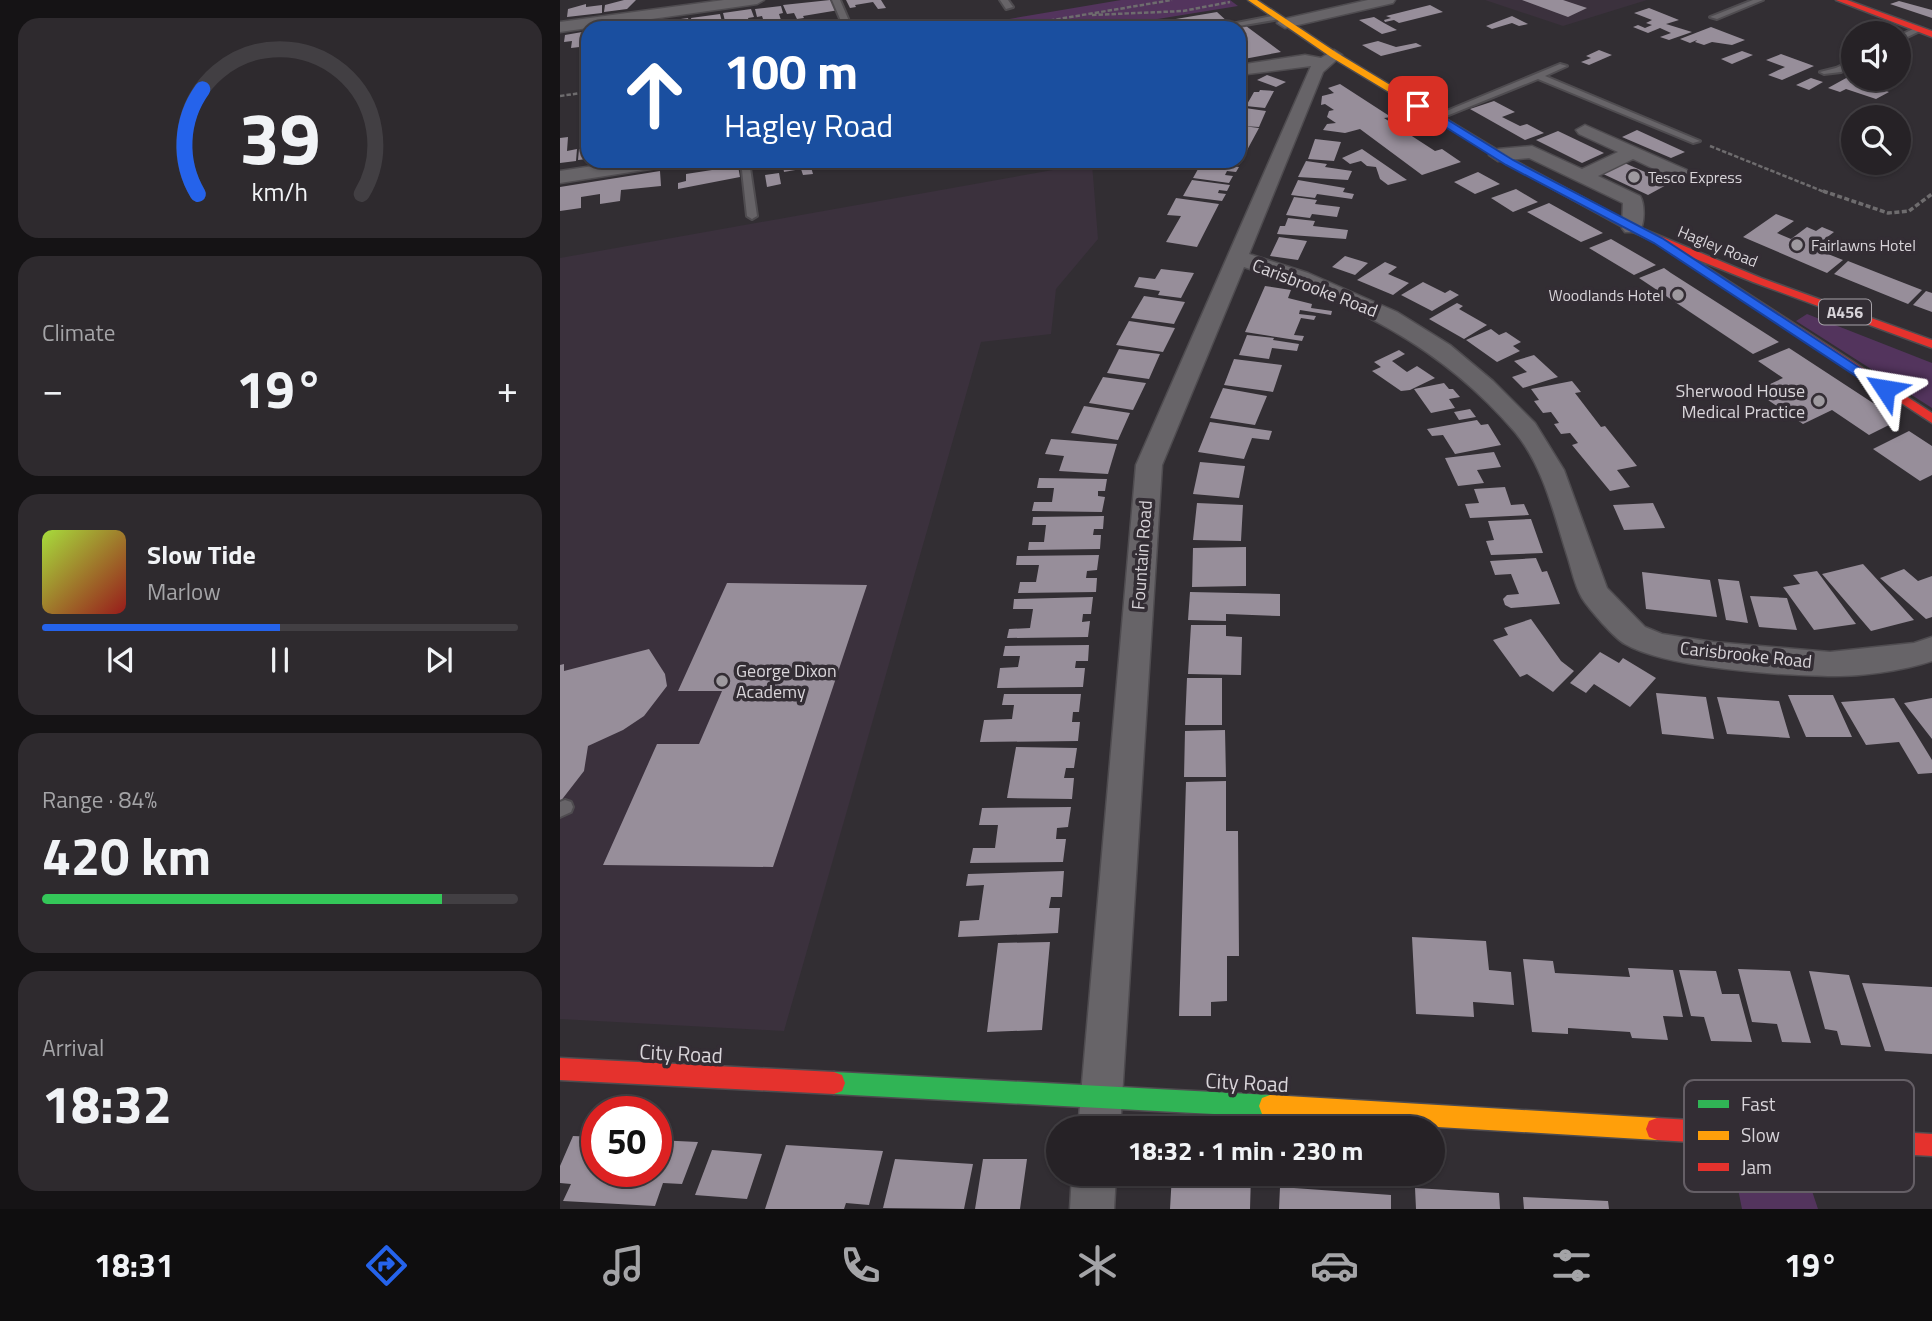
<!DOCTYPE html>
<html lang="en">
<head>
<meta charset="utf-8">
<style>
	body { margin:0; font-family:"Titillium Web",sans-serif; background:#2e2a2e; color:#f1f3f6; height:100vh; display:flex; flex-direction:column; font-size:26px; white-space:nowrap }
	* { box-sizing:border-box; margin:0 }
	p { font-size:23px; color:#a4a4a7 }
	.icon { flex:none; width:38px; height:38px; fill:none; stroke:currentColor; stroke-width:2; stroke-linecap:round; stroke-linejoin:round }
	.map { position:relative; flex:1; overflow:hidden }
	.drawer { display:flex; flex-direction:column; gap:18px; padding:18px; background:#151315; width:560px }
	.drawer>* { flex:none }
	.hud { position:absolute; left:21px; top:21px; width:665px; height:147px; border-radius:21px; box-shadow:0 2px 5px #0004,0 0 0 2px #423f43; background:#1a4fa0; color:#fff; overflow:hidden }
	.controls { position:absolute; left:1281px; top:21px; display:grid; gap:14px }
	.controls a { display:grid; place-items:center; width:70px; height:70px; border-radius:50%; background:#262226; box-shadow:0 2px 5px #0004,0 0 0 2px #423f43; font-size:35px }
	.speed { position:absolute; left:21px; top:1096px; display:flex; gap:14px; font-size:35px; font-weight:700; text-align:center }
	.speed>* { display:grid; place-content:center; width:91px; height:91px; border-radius:50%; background:#262226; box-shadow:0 2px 5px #0004,0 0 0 2px #423f43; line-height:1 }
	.speed .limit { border:10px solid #d22; background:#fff; color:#111 }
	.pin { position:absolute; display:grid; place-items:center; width:60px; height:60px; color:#fff; margin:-30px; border-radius:14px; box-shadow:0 4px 10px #0006 }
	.me { position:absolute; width:77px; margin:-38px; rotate:303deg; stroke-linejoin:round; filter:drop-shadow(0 0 5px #0008) }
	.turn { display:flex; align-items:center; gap:24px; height:147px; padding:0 28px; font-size:32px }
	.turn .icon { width:91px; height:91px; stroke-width:2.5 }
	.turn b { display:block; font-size:49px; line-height:60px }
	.big { font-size:52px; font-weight:700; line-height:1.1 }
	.drawer .widget { flex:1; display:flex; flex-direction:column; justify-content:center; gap:10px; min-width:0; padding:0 24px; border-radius:21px; background:#2e2a2e }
	.drawer .dial { align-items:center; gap:0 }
	.dial svg { height:182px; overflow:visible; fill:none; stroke:#423f43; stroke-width:7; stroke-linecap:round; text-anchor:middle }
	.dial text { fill:#f1f3f6; stroke:none }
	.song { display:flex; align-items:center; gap:21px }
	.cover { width:84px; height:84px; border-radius:10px; background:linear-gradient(135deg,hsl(80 70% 55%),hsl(0 70% 35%)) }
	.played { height:7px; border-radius:4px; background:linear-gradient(90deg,#2563eb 50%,#423f43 50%) }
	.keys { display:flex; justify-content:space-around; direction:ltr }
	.heat { display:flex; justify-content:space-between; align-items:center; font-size:38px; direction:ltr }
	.charge { height:10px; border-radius:5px; background:linear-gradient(90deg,#34c759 84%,#423f43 0) }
	.trip { position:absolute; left:486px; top:1116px; width:399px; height:70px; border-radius:35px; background:#262226; box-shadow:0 2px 5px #0004,0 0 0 2px #423f43; font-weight:700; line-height:70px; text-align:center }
	.tabs { display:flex; height:112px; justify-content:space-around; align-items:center; background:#0f0e0f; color:#a4a4a7 }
	.tabs .icon { width:49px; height:49px }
	.tabs .selected { color:#2563eb }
	.tabs b { font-size:32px; color:#f1f3f6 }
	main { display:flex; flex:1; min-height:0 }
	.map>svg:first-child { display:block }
</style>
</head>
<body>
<main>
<section class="drawer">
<div class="widget dial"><svg viewBox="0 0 100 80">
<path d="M14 69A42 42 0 1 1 86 69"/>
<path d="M14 69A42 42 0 0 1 16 23" stroke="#2563eb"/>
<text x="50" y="56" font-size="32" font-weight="700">39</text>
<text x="50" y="72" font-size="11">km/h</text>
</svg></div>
<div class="widget"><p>Climate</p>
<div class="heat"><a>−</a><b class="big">19°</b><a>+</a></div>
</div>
<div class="widget">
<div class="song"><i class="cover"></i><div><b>Slow Tide</b><p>Marlow</p></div></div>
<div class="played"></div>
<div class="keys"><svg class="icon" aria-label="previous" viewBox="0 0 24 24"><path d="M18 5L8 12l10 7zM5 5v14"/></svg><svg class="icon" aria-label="pause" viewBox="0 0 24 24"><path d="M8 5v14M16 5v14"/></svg><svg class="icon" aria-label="next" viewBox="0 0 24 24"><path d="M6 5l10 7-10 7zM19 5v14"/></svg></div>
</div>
<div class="widget"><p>Range · 84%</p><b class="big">420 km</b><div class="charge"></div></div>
<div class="widget"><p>Arrival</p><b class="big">18:32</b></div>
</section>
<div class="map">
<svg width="1372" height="1209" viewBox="0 0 1372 1209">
	<rect width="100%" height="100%" fill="#322e33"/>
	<path fill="#3b313d" d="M925 0H1087L1003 26Z
		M532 163 538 239 496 289 491 334 421 342 224 1031 0 1019V258Z"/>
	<path fill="#53345d" d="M561 0H670L678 6 542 28H396Z
		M1247 314 1372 363V408L1236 321Z
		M1176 1179 1251 1188 1258 1209H1182Z"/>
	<path fill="#978e9a" d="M64 0H76L67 9 44 12 45 5Z
		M270 0 279 10 243 16 244 18 237 19 234 13 227 14 223 5Z
		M286 0H321L326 8 318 9 313 2 295 5 296 7 290 8Z
		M962 0H1003L1027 8 1008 17Z
		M1339 1 1372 10V18L1330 4Z
		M26 4V7L42 5V13L7 17 8 9Z
		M870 5 883 12 839 23 834 20 825 22 824 20 831 18 826 16Z
		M221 6 223 13 219 14 221 20 204 22 202 16 197 17 195 9Z
		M1089 8 1119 20 1106 24 1132 32 1109 40 1100 37 1111 33 1100 28 1088 33 1073 27 1078 25 1085 28 1092 25 1086 23 1092 20 1074 13Z
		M191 9 194 17 188 18 190 24 173 26 171 20 165 21 163 13Z
		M657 12 669 23 644 28H618L610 20Z
		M160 14 162 22 156 23 158 28 133 26 131 18Z
		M952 16 968 24 959 26 952 23 932 29 926 26Z
		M814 17 824 23 837 30 822 34 799 20Z
		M128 18 130 26 100 28 99 22Z
		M598 21 605 28H569V27Z
		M686 26 721 52 684 59 679 55V28Z
		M1151 27 1185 40 1172 45 1152 42 1144 45 1135 42 1137 40 1130 43 1120 39Z
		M28 31V46L11 48 12 41 4 42 5 35Z
		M818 41 836 47 856 43 862 46 821 56 802 45Z
		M1039 50 1052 55 1029 65 1021 62 1031 58 1026 56Z
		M1182 51 1193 55 1172 64 1161 59Z
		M1221 54 1254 66 1222 80 1208 75 1225 67 1206 60Z
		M707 75 726 82 716 87 697 80Z
		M1288 77 1329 92 1316 99 1286 89 1280 92 1268 88Z
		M1251 78 1263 82 1249 90 1236 85Z
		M780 84 831 117 824 118 875 151 882 149 901 162 862 175 800 129 785 133 763 130 767 124 776 123 767 117 769 111 774 110 765 104 761 105 762 96 774 93 768 88Z
		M700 90 714 91 705 108 686 106 694 92H699Z
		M934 101 955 112 942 117 960 126 967 124 984 133 965 140 910 109Z
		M685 108 706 111 699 127 683 126 699 128 679 165 662 163 679 161V121Z
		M1077 130 1125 152 1111 158 1062 137Z
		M998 131 1044 153 1022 163 976 140Z
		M28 134V159L18 160 19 149 24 148V135Z
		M8 137 7 151 17 149 16 161 0 163V138Z
		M755 139 781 142 774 161 748 159Z
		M802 149 847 180 828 185 820 179 816 167 807 166 801 161 790 164 782 158Z
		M222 161H255L256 166 251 167 253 174 243 175 241 169 224 172Z
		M746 161 767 164 765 167 792 171 788 180 738 177Z
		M1060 161 1110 183 1088 195 1039 172Z
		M642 162 679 167 676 172 667 171 665 175 673 176 669 183 633 178Z
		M178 166 180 177 118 189V183L126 181V174Z
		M100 171 101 186 61 190 60 201 40 204V194L21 197V208L0 211V187Z
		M918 172 940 184 915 194 894 182Z
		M219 173 221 184 207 187 205 175Z
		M632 180 670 185 667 191 659 190 658 193 666 194 662 201 623 196Z
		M738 180 785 188 783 192 794 194 792 199 757 194 755 198 731 195Z
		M956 189 978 202 953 212 931 198Z
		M734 197 757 200 755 204 780 207 777 217 752 214 750 218 726 215Z
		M616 198 659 204 637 247 606 242 621 216 607 215Z
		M989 203 1043 233 1021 242 967 212Z
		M1216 214 1234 221 1217 233 1231 239 1247 227 1256 231 1262 227 1274 232 1253 248 1283 260 1267 273 1183 237Z
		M728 218 755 221 753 226 788 230 786 239 717 234 720 226H725Z
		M719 237 747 241 738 260 710 256Z
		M1051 239 1096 265 1074 275 1029 248Z
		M785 256 808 263 795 275 772 267Z
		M1288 261 1326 276 1362 290 1348 304 1274 274Z
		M825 262 837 267 828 274 849 283 833 295 797 280Z
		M1104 268 1111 273 1219 342 1193 354 1079 278Z
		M601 269 634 273 621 298 598 295 600 291 574 287 579 277 595 279Z
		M863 282 885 293 890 290 899 295 872 311 841 295Z
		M705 286 731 290 728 298 752 304 751 308 772 311 771 315 740 310 739 314 756 316 754 320 741 318 734 335 744 336 742 341 685 332Z
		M1366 291 1372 293V312L1353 305Z
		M584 296 625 302 614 324 571 318Z
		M897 303 903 306 899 309 927 325 904 339 869 319Z
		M569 321 615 328 603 352 556 345Z
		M931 329 939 335 946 332 961 342 953 346 960 351 937 362 906 340Z
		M687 335 714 338 713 340 739 344 737 351 712 348 709 359 679 355Z
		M1229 348 1339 420 1309 435 1272 410 1243 424 1195 391 1223 378 1198 361Z
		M559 349 600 354 589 379 547 373Z
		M839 350 845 354 832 361 847 372 857 366 875 378 850 390 841 391 812 371 821 367 814 362Z
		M974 355 998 377 963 388 952 377 967 372 954 361Z
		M674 359 722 365 713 392 664 385Z
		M543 377 586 383 573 410 529 403Z
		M1012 381 1021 392 1015 393 1041 427 1045 426 1077 466 1057 470 1070 487 1050 491 1012 445 1018 443 1010 433 1001 434 994 424 999 423 991 412 983 413 974 401 979 400 971 389Z
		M884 383 889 389H893L900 397 889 399 895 408 871 413 854 389Z
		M663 388 707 396 695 425 650 418Z
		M524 406 570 413 558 440 511 433Z
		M910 409 916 417 899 420 894 412Z
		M917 420 921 425 928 424 941 445 895 454 883 435 872 436 867 429Z
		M650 422 712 431 709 440 692 438 684 459 638 452Z
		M1349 431 1372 446V475L1360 481 1313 449Z
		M491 439 557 444 548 474 499 471 504 456 485 454Z
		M934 452 941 467 917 470 924 483 898 486 885 458Z
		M640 462 685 466 679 498 633 494Z
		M479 478 547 479 545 491H538V496L545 497 542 512 472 511 474 502H492L494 488H477Z
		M945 487 951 505 964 504 969 515 910 518 905 504 919 503 914 489Z
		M637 503 683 505 681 541 633 540Z
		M1093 503 1105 528 1064 530 1053 505Z
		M544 516 543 529H534L533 535H541L540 549 468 550 469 542H484L486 525H472L473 517Z
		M971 519 983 553 931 555 926 541 934 540 928 521Z
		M686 547V586L632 587 633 548Z
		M539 555 537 570 527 571 526 578H537L536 592 458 593 460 582H476L479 565H456L457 556Z
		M976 558 982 572 987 571 1000 604 951 608 945 605 943 599 947 595 959 594 951 574 935 575 930 561Z
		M1303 564 1354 620 1311 631 1262 574Z
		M1344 569 1358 581 1372 576V617L1366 619 1320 578Z
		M1257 571 1296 624 1254 630 1223 587 1240 584 1233 575Z
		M1082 572 1150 580 1157 617 1086 609Z
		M1158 579 1179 581 1188 623 1166 620Z
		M167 583 307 585 213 867 43 865 97 744H139L162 691H118Z
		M630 592 720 594V616L666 614V621L628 620Z
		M1190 596 1227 598 1237 630 1199 627Z
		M533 597 531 614H523L522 622 530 621 528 637 447 638 449 629 470 628 473 609H453L454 599Z
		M971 619 1001 661 1014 671 993 692 967 674 960 677 933 640 948 635 944 628Z
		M631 625H666V636L682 637 681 675 628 674Z
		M529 645 528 661H516L515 668H525L523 687 437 688 440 668 458 667 460 656H443L445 646Z
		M89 649 105 674 107 686 84 716 63 730 28 746 24 771 0 802V665L4 664V671Z
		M1040 652 1059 663 1063 658 1096 678 1070 707 1034 684 1026 693 1010 683Z
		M627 678H662V725H625Z
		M1096 693 1146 697 1154 739 1102 734Z
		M444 694H521L519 712H513L512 722H520L518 741 420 742 424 720 452 719 454 705H442Z
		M1228 695H1273L1292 737H1246Z
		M1157 697 1219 701 1230 738 1167 734Z
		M1334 698 1372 760V773L1358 774 1339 742 1306 745 1281 702Z
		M1372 698V739L1344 703Z
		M665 730 666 777H624L625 731Z
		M456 747 517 748 514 768H506L504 778H514L512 799 447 798Z
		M666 781V831H678L679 956H667V1001L651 1002V1016H619L626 782Z
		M511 807 508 827 497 828 496 839H506L503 862 410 863 413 848H435L438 825H419L422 808Z
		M504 871 502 897H491L489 908H500L498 933 398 937 400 921 419 920 424 885 406 886 408 874Z
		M852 937 926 941 929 970 951 972 954 1005 913 1002 914 1017 856 1014Z
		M490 942 482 1030 427 1032 438 943Z
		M963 959 993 961 995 973 1070 977 1068 968 1113 970 1123 1017 1103 1016 1108 1040 1072 1038 1070 1032 1008 1028V1034L972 1032Z
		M1178 969 1230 971 1251 1043 1222 1042 1217 1024 1192 1022Z
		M1119 970 1156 971 1162 994H1179L1192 1042 1151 1041 1144 1017 1131 1016Z
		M1249 971 1289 975 1311 1047 1281 1045 1277 1031 1265 1029Z
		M1302 983 1372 987V1054L1325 1051Z
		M13 1136 37 1137V1171H96V1140L138 1142 122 1184 103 1183 95 1206 3 1201 11 1184 0 1183V1166Z
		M226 1145 323 1151 309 1205 286 1203 284 1209H205Z
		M152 1150 202 1154 187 1199 135 1195Z
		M335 1159 413 1164 404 1209 323 1208Z
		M423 1159H467L460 1209H415Z
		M612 1174H691L690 1209H610Z
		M720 1187 831 1195V1209H719Z
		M855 1188 939 1193 940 1209H856Z
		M963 1197 1048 1201 1049 1209H964Z"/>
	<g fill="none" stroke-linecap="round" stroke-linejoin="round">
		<defs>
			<path id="lane" d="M272 0H280L292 28H284Z
				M440 0H448L453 7 446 9Z
				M1193 0H1203L1157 19 1150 17Z
				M717 15 720 19 667 28H651Z
				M1357 27 1364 29 1339 41V36Z
				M1293 60V65L1281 72 1264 74 1260 72 1276 68Z
				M1000 64 1007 66 985 76 1140 141 1133 143 978 79 879 119 872 117Z
				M181 161H189L197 216 192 219 187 216Z
				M5 800 11 802 13 807 11 812 0 817V802Z"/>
			<path id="street" d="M164 0H204L197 4 0 32V22Z
				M808 0H835L833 3 725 28 717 23 720 20Z
				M774 50 782 55 763 72 689 254 748 273 837 312 890 345 933 381 975 423 1004 470 1047 588 1085 627 1102 634 1153 642 1270 652 1354 643 1372 637V661C1343 671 1298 677 1268 676 1218 675 1106 668 1065 644 1054 638 1029 609 1022 598 1015 586 1012 571 1008 558 994 515 984 467 955 432 880 345 791 302 684 267L602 465 560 1129H518L576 465 751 66 679 75V65L745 55 761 58Z
				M1025 125 1127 170 1130 174 1120 180 1113 178 1073 159 1038 176 1080 196C1085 204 1085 224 1079 232H1065L1062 228 1063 203 969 158 938 161 929 155 938 149 972 146 1022 169 1058 152 1019 134 1016 130Z
				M66 161H112L103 167 0 183V171Z
				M512 1174H556L554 1209H510Z"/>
			<path id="fast" d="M274 1072 710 1095 718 1098 721 1106 718 1114 710 1117 274 1094 266 1091 263 1083 266 1075Z"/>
			<path id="slow" d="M688 0H697L777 53 964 166 955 168 771 57Z
				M710 1095 1097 1118 1105 1121 1108 1129 1105 1137 1097 1140 710 1117 702 1114 699 1106 702 1098Z"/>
			<path id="jam" d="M1276 0H1287L1372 31V37Z
				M959 163 1076 226 1201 278 1372 340V348L1193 282 1131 257 1372 413V423L1093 241 1068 230 955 168V164Z
				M0 1058 274 1072 282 1075 285 1083 282 1091 274 1094 0 1080Z
				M1097 1118 1372 1134V1156L1097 1140 1089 1137 1086 1129 1089 1121Z"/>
		</defs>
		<use href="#lane" stroke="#4f4c50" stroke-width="4"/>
		<use href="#street" stroke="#4f4c50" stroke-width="3"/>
		<use href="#fast" stroke="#4f4c50" stroke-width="3"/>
		<use href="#slow" stroke="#4f4c50" stroke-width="3"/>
		<use href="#jam" stroke="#4f4c50" stroke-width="3"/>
		<path stroke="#6e6c6e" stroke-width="2.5" stroke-dasharray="4.5 2" stroke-linecap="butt" d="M532 15 623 11 670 2
			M445 28 612 0
			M0 96 28 92
			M1150 146 1267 193"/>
		<path stroke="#6e6c6e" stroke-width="3.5" stroke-dasharray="5 2.5" stroke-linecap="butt" d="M1263 191 1328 213 1349 211 1372 194"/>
		<use href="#lane" fill="#676468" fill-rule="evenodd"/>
		<use href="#street" fill="#676468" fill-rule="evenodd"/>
		<use href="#fast" fill="#30b455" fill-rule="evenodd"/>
		<use href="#slow" fill="#ff9f0a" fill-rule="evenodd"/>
		<use href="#jam" fill="#e5322d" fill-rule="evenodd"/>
	</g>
	<path fill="#2563eb" stroke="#184099" stroke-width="2" d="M855 104H862L953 160 1102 238 1332 389 1330 392H1320L1094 243 946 165 855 108Z"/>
	<g fill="#9e9a9f" stroke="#332d34" stroke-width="2.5">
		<circle cx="1074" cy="177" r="7"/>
		<circle cx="1237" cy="245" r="7"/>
		<circle cx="1118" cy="295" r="7"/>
		<circle cx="1259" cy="401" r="7"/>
		<circle cx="162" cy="681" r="7"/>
	</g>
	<g text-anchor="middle" stroke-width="7" stroke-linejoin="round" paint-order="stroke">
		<g font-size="16" fill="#d8d4d9" stroke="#332d34" text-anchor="start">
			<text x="1088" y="183">Tesco Express</text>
			<text x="1251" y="251">Fairlawns Hotel</text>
			<text x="1104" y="301" text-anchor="end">Woodlands Hotel</text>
		</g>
		<g font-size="16" fill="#d8d4d9" stroke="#332d34">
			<text transform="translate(1158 246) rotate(22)" y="6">Hagley Road</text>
		</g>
		<rect fill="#332d34" stroke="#a6a2a8" stroke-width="2" x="1259" y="299.5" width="52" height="25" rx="5"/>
		<g font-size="16" font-weight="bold" fill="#d8d4d9">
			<text x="1285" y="318">A456</text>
		</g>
		<g font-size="18" fill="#d8d4d9" stroke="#332d34">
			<text transform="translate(755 288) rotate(21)" y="6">Carisbrooke Road</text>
			<text transform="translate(582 555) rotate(-86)" y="6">Fountain Road</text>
			<text transform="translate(1186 655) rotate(6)" y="6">Carisbrooke Road</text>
		</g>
		<g font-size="18" fill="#d8d4d9" stroke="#332d34" text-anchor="end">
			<text x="1245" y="397">Sherwood House<tspan x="1245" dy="21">Medical Practice</tspan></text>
			<text x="176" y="677" text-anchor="start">George Dixon<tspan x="176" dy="21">Academy</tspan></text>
		</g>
		<g font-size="21" fill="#d8d4d9" stroke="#332d34">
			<text transform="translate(121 1054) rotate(3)" y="7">City Road</text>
			<text transform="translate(687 1083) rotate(3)" y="7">City Road</text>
		</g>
	</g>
	<rect x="1124" y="1080" width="230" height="112" rx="10" fill="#332d34" stroke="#655f66" stroke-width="2"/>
	<rect x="1138" y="1100" width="31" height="8" fill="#30b455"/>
	<rect x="1138" y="1131" width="31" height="9" fill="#ff9f0a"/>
	<rect x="1138" y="1163" width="31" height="8" fill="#e5322d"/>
	<g font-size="19" fill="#d8d4d9">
		<text x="1181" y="1111">Fast</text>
		<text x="1181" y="1142">Slow</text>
		<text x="1181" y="1174">Jam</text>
	</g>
</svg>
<div class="controls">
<a><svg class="icon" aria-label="sound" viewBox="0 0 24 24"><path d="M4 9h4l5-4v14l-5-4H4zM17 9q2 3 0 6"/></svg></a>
<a><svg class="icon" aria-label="search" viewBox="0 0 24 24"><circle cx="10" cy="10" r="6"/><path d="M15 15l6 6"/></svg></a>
</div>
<div class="speed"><div class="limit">50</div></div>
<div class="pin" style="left:858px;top:106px;background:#d93025"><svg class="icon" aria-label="arrive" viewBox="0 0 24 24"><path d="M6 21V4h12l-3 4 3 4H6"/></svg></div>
<svg class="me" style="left:1325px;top:389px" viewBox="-20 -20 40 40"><path d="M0-17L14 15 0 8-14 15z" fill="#2563eb" stroke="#fff" stroke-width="4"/></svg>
<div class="trip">18:32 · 1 min · 230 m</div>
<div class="hud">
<div class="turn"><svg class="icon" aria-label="ahead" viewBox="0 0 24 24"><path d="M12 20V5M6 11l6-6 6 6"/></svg><div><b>100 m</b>Hagley Road</div></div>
</div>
</div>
</main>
<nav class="tabs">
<b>18:31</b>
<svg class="icon selected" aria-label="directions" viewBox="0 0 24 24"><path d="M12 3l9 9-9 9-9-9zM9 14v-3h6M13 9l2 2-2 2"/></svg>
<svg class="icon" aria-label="music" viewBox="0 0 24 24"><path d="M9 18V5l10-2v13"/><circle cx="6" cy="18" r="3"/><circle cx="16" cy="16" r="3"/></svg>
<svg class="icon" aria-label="phone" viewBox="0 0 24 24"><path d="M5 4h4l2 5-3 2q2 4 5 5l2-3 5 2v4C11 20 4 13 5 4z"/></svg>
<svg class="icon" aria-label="climate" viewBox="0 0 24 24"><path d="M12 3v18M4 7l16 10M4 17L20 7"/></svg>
<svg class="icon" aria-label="car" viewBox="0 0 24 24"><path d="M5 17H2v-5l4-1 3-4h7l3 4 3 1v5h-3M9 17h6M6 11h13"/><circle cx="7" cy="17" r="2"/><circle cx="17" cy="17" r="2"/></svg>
<svg class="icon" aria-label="filters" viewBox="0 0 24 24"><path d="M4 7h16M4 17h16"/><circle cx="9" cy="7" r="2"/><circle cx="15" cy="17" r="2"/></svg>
<b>19°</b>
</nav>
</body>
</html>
